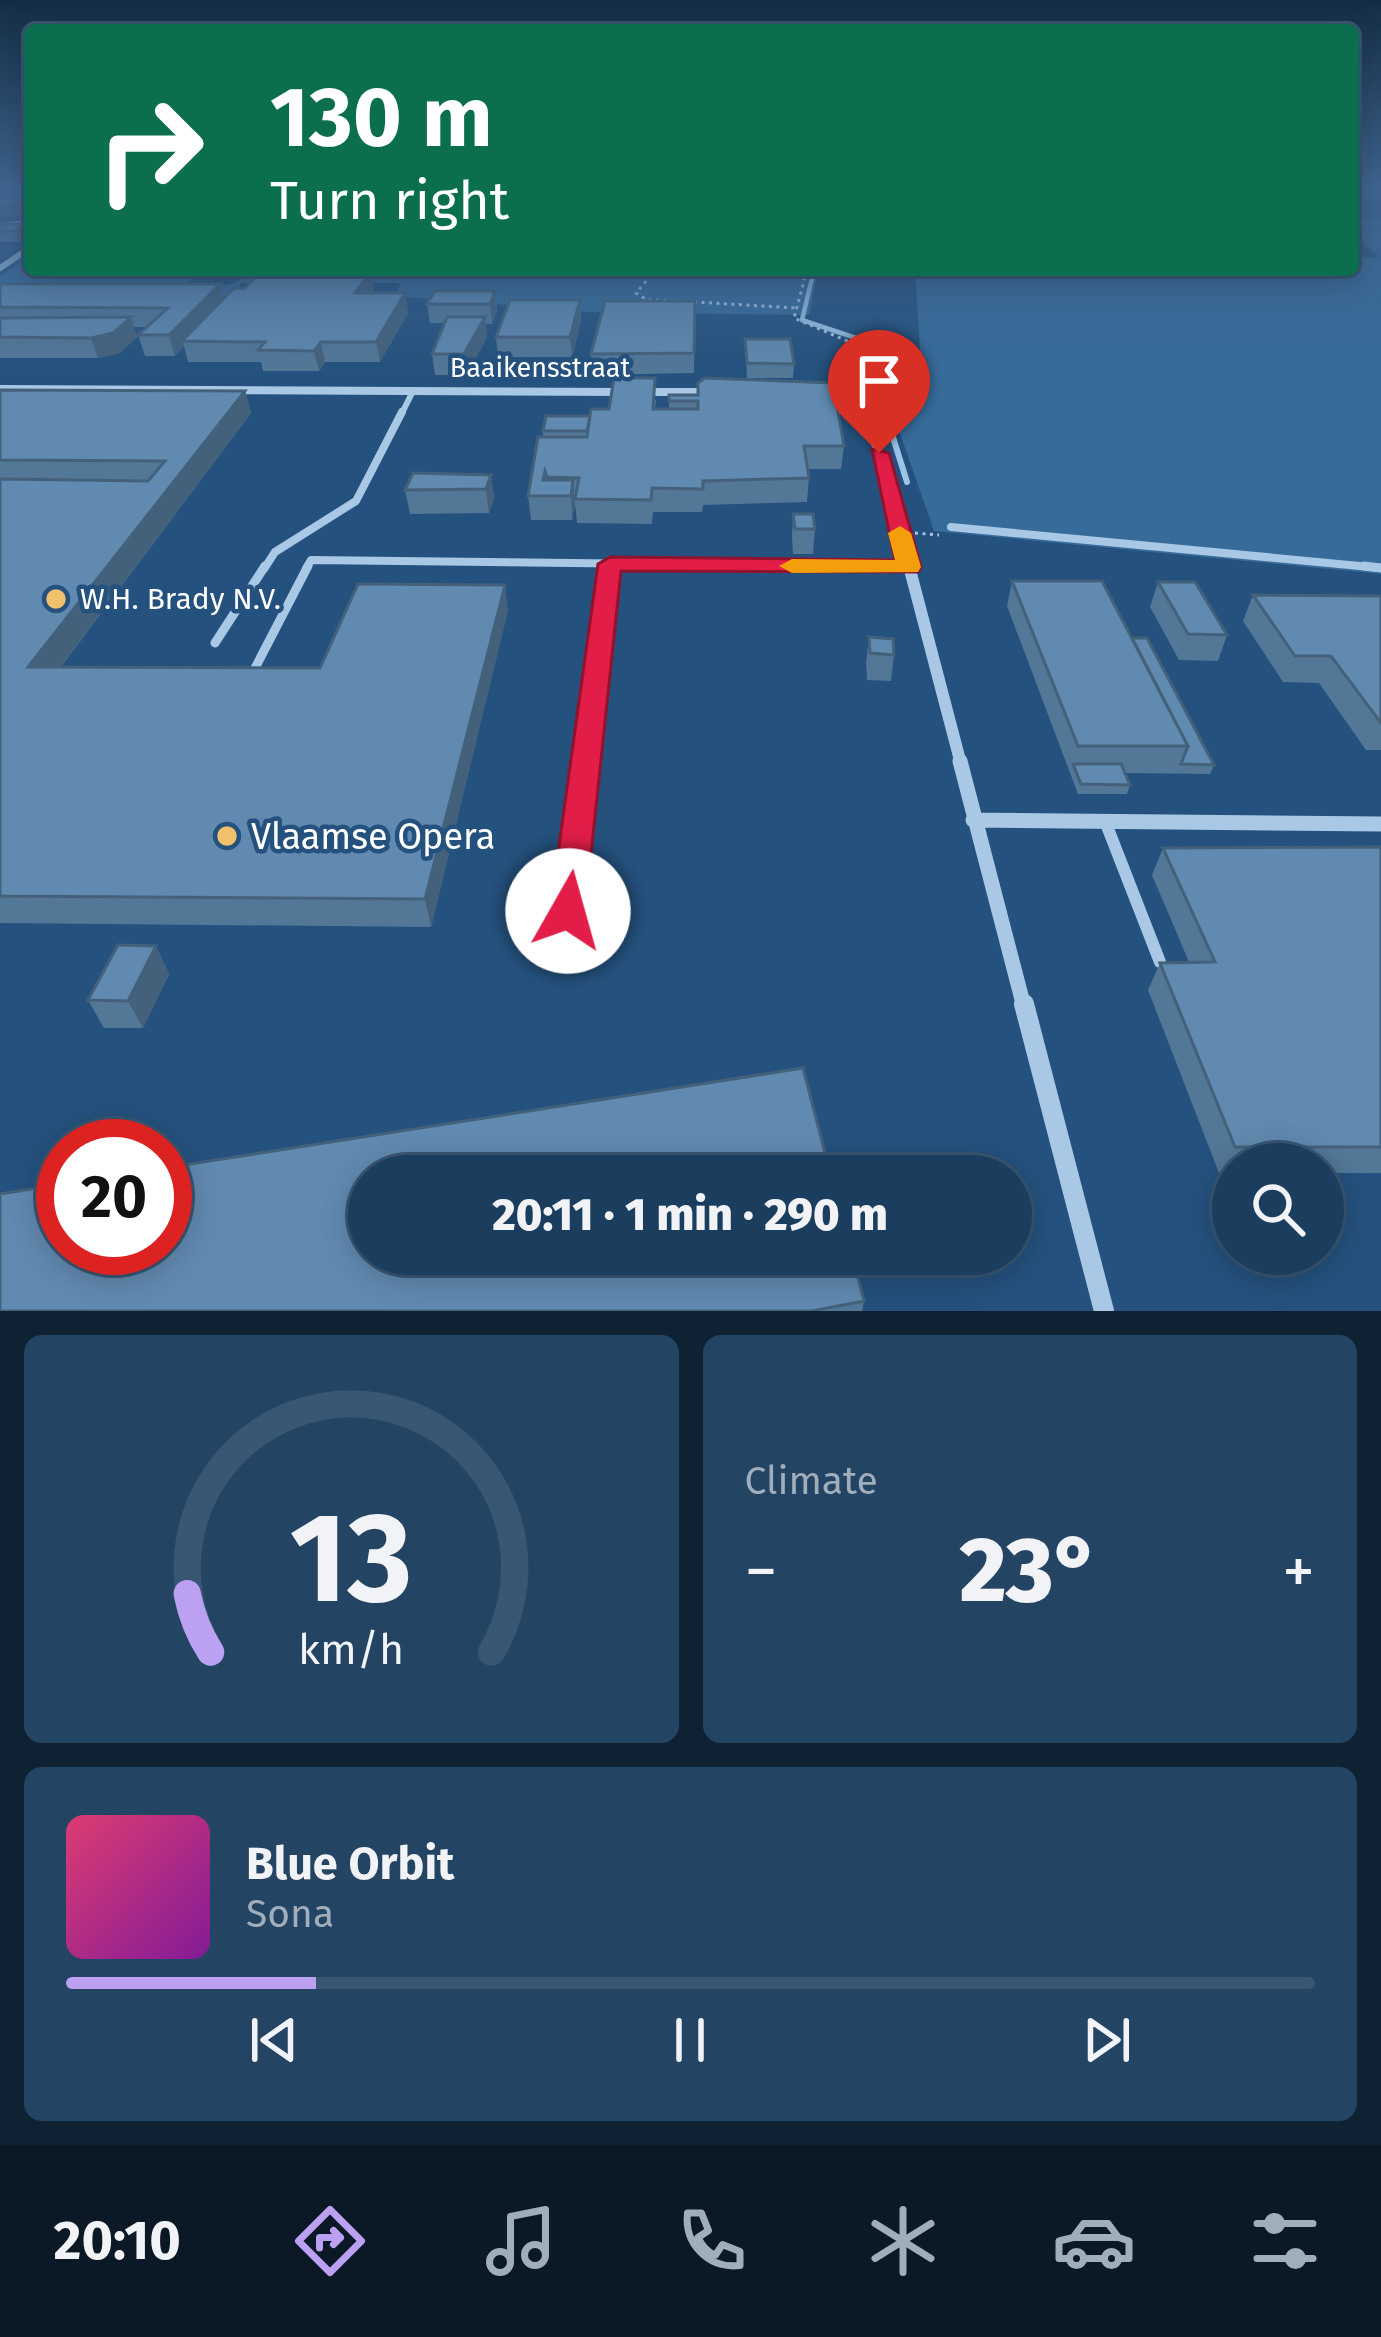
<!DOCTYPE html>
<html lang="en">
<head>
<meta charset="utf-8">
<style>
	body { margin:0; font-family:"Fira Sans",sans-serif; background:#244464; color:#f1f3f6; height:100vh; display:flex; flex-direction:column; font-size:45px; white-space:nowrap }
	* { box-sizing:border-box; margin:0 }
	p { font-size:39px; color:#a0aebc }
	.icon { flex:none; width:66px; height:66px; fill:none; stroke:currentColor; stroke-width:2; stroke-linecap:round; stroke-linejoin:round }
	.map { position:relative; height:1311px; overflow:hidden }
	.drawer { display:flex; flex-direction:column; gap:24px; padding:24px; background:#0f2234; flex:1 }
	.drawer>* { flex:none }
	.top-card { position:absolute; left:24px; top:24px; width:1335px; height:252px; border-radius:12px; box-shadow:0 6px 30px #0003,0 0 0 3px #395673; background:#0b6e4f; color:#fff; overflow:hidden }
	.buttons { position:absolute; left:1212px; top:1143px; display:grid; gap:24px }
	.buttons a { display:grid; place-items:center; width:132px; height:132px; border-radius:50%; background:#1b3d5e; box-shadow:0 6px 30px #0003,0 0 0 3px #395673; font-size:60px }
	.speed { position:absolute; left:36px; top:1119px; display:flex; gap:24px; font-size:60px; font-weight:700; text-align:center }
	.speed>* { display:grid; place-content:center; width:156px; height:156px; border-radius:50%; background:#1b3d5e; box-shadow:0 6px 30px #0003,0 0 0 3px #395673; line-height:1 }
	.speed .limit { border:18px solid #d22; background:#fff; color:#111 }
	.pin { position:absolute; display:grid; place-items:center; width:102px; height:102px; color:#fff; margin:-123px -51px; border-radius:50% 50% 50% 0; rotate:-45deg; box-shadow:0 0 12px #0007 }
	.pin .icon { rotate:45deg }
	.me { position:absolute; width:132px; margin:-66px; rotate:7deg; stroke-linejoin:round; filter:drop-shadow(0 0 9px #0008) }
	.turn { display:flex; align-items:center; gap:42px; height:252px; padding:0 48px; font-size:54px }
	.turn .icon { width:156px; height:156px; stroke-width:2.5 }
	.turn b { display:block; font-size:84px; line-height:102px }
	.big { font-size:90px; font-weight:800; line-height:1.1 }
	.drawer .widget { flex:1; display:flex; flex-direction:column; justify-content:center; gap:18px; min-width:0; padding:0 42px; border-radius:18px; background:#244464 }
	.drawer .dial { align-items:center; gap:0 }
	.dial svg { height:312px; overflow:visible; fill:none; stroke:#395673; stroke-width:7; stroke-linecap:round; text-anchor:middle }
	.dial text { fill:#f1f3f6; stroke:none }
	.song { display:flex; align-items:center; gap:36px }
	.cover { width:144px; height:144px; border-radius:18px; background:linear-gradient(135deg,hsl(340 70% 55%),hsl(290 70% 35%)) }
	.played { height:12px; border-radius:6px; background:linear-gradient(90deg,#bca0f2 20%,#395673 20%) }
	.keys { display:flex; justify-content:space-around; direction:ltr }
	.heat { display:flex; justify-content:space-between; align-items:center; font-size:66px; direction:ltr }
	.drawer .tiles { flex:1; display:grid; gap:24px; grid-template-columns:1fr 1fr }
	.widget:last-child { grid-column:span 2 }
	.trip { position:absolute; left:348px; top:1155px; width:684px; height:120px; border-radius:60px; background:#1b3d5e; box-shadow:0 6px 30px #0003,0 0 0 3px #395673; font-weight:800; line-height:120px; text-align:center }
	.tab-bar { display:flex; height:192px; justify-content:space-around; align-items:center; background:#0b1826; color:#a0aebc }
	.tab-bar .icon { width:84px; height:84px }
	.tab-bar .on { color:#bca0f2 }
	.tab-bar b { font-size:54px; color:#f1f3f6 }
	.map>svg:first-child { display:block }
</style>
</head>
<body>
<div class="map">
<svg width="1381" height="1311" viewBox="0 0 1381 1311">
	<rect width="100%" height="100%" fill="#24517d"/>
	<path fill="#376b9a" d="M1353 218 1381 219V574L934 531 867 339 920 350 915 270H1353V257L1381 258 1353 234Z
		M30 255V270H199L187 284 228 285 264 270H578L614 275 618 270H818L809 315 592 312 394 296 401 283H241L227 299 0 300V276Z"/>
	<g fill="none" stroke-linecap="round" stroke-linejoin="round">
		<path stroke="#9cc4e6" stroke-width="4.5" d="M814 270 802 320 862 340 886 415"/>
		<path stroke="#9cc4e6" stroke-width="6" d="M885 412 907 482"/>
		<path stroke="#a8c8e5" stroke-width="3" stroke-dasharray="3 4.5" stroke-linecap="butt" d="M656 270 636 293 647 300 676 301
			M807 270 794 318 859 346 865 388
			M694 302 797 308
			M915 533 939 535"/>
		<path stroke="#a8c8e5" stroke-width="6" d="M401 415 413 391"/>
		<path stroke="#a8c8e5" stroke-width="8" d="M951 527 1381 568
			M264 569 275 552 356 501 402 412
			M306 569 311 560 909 567
			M609 569 610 564"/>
		<path stroke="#a8c8e5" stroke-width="9" d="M860 566 909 567
			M1364 566 1381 568
			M215 643 265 566
			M252 674 308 566
			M586 764 610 566"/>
		<path stroke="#a8c8e5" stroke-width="12" d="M1105 821 1160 962
			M568 911 586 761"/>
		<path stroke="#a8c8e5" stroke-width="6" d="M0 268 30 248"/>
		<path stroke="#a8c8e5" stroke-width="8" d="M0 389 623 392
			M643 392H713
			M823 393 860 403 869 415"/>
		<path stroke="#a8c8e5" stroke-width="9" d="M867 412 910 569"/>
		<path stroke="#a8c8e5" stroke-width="12" d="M909 566 961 764"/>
		<path stroke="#a8c8e5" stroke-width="15" d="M960 761 1024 1007
			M973 820 1381 824"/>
		<path stroke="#a8c8e5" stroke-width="20" d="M1024 1004 1104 1311"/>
		<path fill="#d2e3f5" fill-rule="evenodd" d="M30 220V228L0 231V223Z"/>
	</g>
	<path fill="#537797" d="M26 224 19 242H0V226Z
		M371 271 374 290 371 293H405L408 313 380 362H325L319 371H263L261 362H188L184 346 175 356H145L138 335 147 327H134L137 337 120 353 98 358H0V284L224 299 245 288Z
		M495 291 497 310 492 324H485L487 337 467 375H435L432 354 444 323H430L427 304Z
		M580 300 581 320 572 357H498L496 337Z
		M695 301 694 373 592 375 591 354Z
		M745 339 794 364 793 378H747Z
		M0 390 245 391 251 413 61 667 320 668 508 610 431 927 0 923Z
		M669 395H698L844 446 841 469H807L809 478 807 502 703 505 702 512H653L652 524 577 523 575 504 572 520H531L528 496 543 437V431L609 409 656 400 655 409H669Z
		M491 475 494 498 489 513 410 514 405 490Z
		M793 514 815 529 813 554H793L792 538Z
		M1012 581 1132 638 1214 765 1210 774 1125 773 1130 785 1127 794H1078L1007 606Z
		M1158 582 1227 635 1218 661 1179 660 1150 607Z
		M1253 595 1381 596V750H1366L1319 683 1283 682 1243 621Z
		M869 637 894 655 891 681 867 680 866 663Z
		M1381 847V1173H1323V1164H1233V1173H1219L1148 990 1160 963 1189 962 1152 875 1163 848Z
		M156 946 169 974 143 1028H104L88 1000Z
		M864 1301 862 1311H0Z"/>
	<path fill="#44617b" d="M19 194 26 208 20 216 1 218 0 206 16 198Z
		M26 224 30 236 19 242 15 231Z
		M371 271 374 290 358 313 355 293Z
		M220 284 225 303 182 341 184 346 175 356 169 335Z
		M495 291 497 310 492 324 490 304Z
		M405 293 408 313 380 362 376 342Z
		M580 300 581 320 572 357 570 337Z
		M131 317 137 337 120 353 98 358 91 338Z
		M485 317 487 337 467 375 464 354Z
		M321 342 325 362 319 371 314 351Z
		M245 391 251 413 41 693 28 667Z
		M491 475 494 498 489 513 486 489Z
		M573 480 575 504 572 520 571 496Z
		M505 585 508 610 431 927 425 899Z
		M156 946 169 974 143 1028 128 1001Z"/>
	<path fill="#618ab0" stroke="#44617b" stroke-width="3" d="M19 194 16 198H22L16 205 0 206V202L5 195Z
		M3 224H26L15 231H0V226Z
		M262 271H371L355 293H405L376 342H321L314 351 258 350 265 342 182 341 234 288H245Z
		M0 284H220L169 335H138L168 308 0 307Z
		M435 291H495L490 304H427Z
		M510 300H580L570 337H496Z
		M605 301H695L694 353 591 354Z
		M131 317 113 333 91 338 0 337V318Z
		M447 317H485L464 354H432Z
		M745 339H790L794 364 747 363Z
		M614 378H655L653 409H698V401H669V395H698V383L705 378 833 383 844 446H804L809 478 703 481V489L652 488 651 500 575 499 579 478 547 477 545 471 543 480H573L571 496H528L538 437H587L591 409H609Z
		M0 390 245 391 28 667 320 668 358 584 505 585 425 899 0 896V479L148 481 165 461 0 460Z
		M546 416H590L587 431H543Z
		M413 473 491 475 486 489 405 490Z
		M793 514H813L815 529H795Z
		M1012 581H1102L1188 746H1078Z
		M1158 582H1195L1227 635 1188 634Z
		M1253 595 1381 596V723L1331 656H1295Z
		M869 637 893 639 894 655 870 653Z
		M1132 638H1147L1214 765 1181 764 1188 746Z
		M1073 764H1121L1130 785 1081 784Z
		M1381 847V1147H1235L1160 963 1215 962 1163 848Z
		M118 945 156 946 128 1001 88 1000Z
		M803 1068 831 1176H369V1254H852L864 1301 812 1311H0V1194L63 1184V1248H165V1168Z"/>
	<linearGradient id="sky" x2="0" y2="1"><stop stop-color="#142d45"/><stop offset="0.51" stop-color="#3f658f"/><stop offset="1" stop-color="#3f658f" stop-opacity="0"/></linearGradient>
	<rect width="1381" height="375" fill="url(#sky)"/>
	<path fill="#e11d48" stroke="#92132f" stroke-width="3" d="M872 449 889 453 921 567 918 572 621 571 585 911 580 921H555L550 911 598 564 610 557 895 560Z"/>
	<path fill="#f59e0b" d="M900 526 911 533 921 567 918 572 792 573 779 566 792 559 895 560 888 533Z"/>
	<g fill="#f0c06c" stroke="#24517d" stroke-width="4.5">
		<circle cx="56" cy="599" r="12"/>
		<circle cx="227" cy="836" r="12"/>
	</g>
	<g text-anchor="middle" stroke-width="9" stroke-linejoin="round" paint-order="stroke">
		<g font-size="27" fill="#fff" stroke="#24517d">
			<text x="540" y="377">Baaikensstraat</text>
		</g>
		<g font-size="30" fill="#fff" stroke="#24517d" text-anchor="start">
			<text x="80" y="609">W.H. Brady N.V.</text>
		</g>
		<g font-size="36" fill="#fff" stroke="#24517d" text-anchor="start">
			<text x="251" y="849">Vlaamse Opera</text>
		</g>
	</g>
</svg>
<div class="buttons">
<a><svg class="icon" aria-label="search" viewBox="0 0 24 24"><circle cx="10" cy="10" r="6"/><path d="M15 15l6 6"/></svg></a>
</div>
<div class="speed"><div class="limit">20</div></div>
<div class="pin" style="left:879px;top:453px;background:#d93025"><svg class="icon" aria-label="arrive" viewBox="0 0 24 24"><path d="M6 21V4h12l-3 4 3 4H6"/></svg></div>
<svg class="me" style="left:568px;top:911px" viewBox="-20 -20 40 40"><circle r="19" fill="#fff"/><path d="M0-13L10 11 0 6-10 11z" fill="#e11d48"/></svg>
<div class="trip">20:11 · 1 min · 290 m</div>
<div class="top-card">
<div class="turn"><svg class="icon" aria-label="right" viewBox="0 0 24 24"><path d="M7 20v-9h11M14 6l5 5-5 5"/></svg><div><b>130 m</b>Turn right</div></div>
</div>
</div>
<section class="drawer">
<div class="tiles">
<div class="widget dial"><svg viewBox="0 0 100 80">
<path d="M14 69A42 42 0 1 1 86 69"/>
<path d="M14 69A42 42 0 0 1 8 54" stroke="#bca0f2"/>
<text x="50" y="56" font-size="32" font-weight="700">13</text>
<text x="50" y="72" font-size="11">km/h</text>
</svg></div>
<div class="widget"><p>Climate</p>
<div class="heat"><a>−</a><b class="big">23°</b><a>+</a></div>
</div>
<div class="widget">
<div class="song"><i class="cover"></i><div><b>Blue Orbit</b><p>Sona</p></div></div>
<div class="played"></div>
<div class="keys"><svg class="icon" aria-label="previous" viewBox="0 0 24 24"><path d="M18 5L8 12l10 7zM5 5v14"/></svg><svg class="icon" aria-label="pause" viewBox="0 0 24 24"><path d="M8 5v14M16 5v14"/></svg><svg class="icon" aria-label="next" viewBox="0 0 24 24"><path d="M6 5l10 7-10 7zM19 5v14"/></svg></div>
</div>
</div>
</section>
<nav class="tab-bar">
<b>20:10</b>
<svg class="icon on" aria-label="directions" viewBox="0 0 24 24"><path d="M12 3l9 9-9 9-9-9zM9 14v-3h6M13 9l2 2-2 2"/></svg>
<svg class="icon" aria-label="music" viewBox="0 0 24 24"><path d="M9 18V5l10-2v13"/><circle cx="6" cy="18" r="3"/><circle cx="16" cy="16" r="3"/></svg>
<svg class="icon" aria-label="phone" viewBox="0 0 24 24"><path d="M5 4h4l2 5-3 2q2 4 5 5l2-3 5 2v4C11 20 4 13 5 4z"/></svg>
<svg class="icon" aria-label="climate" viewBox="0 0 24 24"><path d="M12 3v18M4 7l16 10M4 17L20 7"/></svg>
<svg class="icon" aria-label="car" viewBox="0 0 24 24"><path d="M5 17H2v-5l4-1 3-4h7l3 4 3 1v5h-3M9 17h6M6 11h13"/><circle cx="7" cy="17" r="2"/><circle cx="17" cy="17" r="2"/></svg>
<svg class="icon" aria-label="filters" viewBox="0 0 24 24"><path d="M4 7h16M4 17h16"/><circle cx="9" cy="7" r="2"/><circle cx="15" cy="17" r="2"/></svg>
</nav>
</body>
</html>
